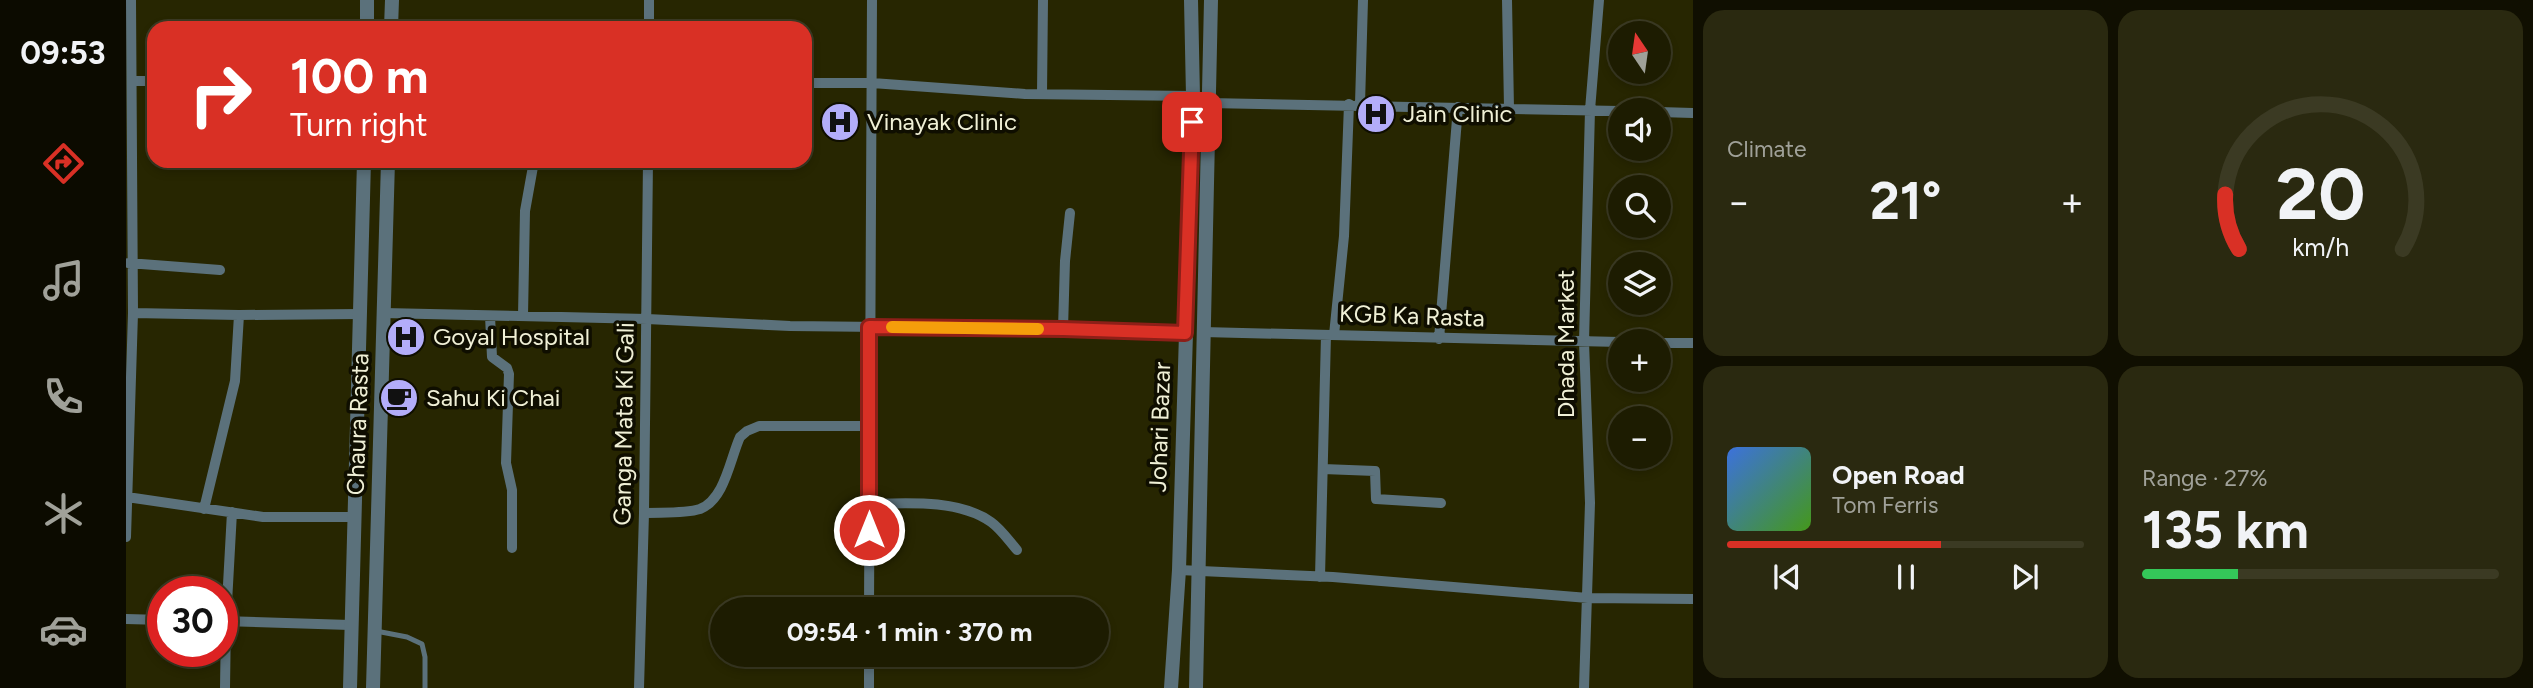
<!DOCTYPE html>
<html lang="en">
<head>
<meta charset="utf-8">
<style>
	body { margin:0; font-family:Figtree,sans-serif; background:#2a2910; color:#f1f3f6; height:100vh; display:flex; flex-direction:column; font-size:26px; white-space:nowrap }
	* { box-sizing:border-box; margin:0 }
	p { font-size:23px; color:#a0a199 }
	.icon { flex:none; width:38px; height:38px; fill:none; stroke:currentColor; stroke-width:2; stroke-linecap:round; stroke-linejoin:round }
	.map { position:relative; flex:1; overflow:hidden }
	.panel { display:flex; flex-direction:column; gap:10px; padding:10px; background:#100f01; width:840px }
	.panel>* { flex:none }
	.top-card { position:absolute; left:21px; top:21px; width:665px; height:147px; border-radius:21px; box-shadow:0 4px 10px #0003,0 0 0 2px #3b3a23; background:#d93025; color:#fff; overflow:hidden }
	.needle { width:46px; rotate:347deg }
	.controls { position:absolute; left:1482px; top:21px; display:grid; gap:14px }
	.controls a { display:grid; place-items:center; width:63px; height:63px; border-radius:50%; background:#1d1c01; box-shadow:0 4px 10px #0003,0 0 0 2px #3b3a23; font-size:35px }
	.speed { position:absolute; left:21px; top:576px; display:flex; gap:14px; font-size:35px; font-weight:700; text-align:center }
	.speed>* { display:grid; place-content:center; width:91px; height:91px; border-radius:50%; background:#1d1c01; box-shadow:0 4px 10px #0003,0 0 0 2px #3b3a23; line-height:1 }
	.speed .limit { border:10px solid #d22; background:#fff; color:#111 }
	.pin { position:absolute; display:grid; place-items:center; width:60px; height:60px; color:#fff; margin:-30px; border-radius:14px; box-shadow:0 4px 10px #0006 }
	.me { position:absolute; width:77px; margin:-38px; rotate:0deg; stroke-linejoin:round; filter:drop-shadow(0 0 5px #0008) }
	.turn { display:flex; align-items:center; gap:24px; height:147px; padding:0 28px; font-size:32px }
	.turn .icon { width:91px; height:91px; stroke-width:2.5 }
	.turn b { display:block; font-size:49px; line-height:60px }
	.big { font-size:52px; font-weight:700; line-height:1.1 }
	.panel .widget { flex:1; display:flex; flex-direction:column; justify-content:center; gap:10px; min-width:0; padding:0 24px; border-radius:21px; background:#2a2910 }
	.panel .dial { align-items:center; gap:0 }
	.dial svg { height:182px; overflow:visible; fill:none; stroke:#3b3a23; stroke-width:7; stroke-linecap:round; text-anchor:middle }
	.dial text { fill:#f1f3f6; stroke:none }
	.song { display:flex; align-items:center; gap:21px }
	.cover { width:84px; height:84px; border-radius:10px; background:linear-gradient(135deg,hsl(220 70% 55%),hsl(100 70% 35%)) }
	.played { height:7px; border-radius:4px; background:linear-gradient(90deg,#d93025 60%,#3b3a23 60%) }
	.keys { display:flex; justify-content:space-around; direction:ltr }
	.heat { display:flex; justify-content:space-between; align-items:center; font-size:38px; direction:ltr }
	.charge { height:10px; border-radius:5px; background:linear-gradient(90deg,#34c759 27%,#3b3a23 0) }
	.panel .tiles { flex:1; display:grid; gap:10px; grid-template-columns:repeat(2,1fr) }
	.trip { position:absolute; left:584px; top:597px; width:399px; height:70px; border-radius:35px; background:#1d1c01; box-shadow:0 4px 10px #0003,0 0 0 2px #3b3a23; font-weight:700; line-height:70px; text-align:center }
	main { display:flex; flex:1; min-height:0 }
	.tabs { display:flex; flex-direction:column; width:126px; justify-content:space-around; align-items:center; background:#0c0b00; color:#a0a199 }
	.tabs .icon { width:49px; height:49px }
	.tabs .current { color:#d93025 }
	.tabs b { font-size:32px; color:#f1f3f6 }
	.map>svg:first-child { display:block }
</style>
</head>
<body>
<main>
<nav class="tabs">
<b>09:53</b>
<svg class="icon current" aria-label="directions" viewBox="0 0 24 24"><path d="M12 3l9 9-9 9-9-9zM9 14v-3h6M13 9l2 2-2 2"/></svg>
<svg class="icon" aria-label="music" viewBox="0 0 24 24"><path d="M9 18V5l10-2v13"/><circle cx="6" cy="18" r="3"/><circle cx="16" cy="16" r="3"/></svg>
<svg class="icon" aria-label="phone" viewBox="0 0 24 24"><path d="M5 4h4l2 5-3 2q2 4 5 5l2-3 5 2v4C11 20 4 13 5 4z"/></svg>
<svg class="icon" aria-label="climate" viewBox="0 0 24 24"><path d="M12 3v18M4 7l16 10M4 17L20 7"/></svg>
<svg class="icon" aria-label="car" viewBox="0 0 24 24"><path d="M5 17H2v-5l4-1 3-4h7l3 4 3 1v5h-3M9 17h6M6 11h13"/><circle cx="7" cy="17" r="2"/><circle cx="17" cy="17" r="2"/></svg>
</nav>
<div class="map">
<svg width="1567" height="688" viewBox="0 0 1567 688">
	<rect width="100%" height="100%" fill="#272601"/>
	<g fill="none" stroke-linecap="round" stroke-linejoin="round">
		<path stroke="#5b717b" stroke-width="5" d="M250 631 281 637 296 644 299 657V688"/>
		<path stroke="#5b717b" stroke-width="10" d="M1381 0 1383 108
			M523 28V0
			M6 81H28
			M679 83H746L899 94 1067 96
			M916 94 917 0
			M1082 103 1494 111
			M1234 104 1237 0
			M1533 112 1567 113
			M2 263 94 270
			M7 313 113 315 234 314
			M258 313 521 319 664 326 937 329 1059 333
			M364 316 366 357 381 368 383 374 380 463 386 490V548
			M397 316 399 211 408 161
			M937 329 939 261 944 213
			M1077 332 1494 342
			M1208 335 1218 236 1223 104
			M1313 339 1332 107
			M1533 343H1567
			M1197 469 1249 471 1250 499 1315 503
			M1 497 137 517H227
			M743 504C780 503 833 499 865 522 875 529 883 541 891 550
			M78 509 109 381 113 315
			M518 513C535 512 558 514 574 509 599 499 604 459 614 437L621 431 633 426H743
			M0 537 7 313 5 0
			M1053 570 1207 577 1462 598 1567 599
			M1194 577 1200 335
			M743 609 746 0
			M0 619 37 620
			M96 621 224 625
			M99 688 100 621 106 512
			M513 688 518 513 522 161
			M743 688V654
			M1458 688 1464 503 1458 342 1464 110 1473 0"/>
		<path stroke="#5b717b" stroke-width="14" d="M241 28V0
			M265 28 266 0
			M224 688 238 161
			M247 688 262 161
			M1045 688 1053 570 1067 96 1065 0
			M1070 688 1085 0"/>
	</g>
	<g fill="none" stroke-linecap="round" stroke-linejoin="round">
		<defs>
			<path id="route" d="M743 530V327L937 329 1059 333 1066 122"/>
		</defs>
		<use href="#route" stroke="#8d1f18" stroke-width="18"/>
		<use href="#route" stroke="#d93025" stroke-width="12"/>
		<path stroke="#f59e0b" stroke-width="12" d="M766 327 912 329"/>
	</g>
	<defs>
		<symbol id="hospital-disc" viewBox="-11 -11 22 22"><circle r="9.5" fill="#b3adf9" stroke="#0f0e00"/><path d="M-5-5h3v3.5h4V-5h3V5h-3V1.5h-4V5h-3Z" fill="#111"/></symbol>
		<symbol id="cafe-disc" viewBox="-11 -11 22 22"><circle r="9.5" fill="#b3adf9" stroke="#0f0e00"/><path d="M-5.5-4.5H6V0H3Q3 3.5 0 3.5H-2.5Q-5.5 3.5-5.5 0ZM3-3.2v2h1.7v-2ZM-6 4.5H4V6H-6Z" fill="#111"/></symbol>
	</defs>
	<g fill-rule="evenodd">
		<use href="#hospital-disc" x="1228" y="92" width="44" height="44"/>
		<use href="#hospital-disc" x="692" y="100" width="44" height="44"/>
		<use href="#hospital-disc" x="258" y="315" width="44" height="44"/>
		<use href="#cafe-disc" x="251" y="376" width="44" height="44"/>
	</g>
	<g text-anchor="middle" stroke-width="7" stroke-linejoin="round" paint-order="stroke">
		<g font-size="24" fill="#f0f0d6" stroke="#0f0e00" text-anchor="start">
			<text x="1277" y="122">Jain Clinic</text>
			<text x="741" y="130">Vinayak Clinic</text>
			<text x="307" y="345">Goyal Hospital</text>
			<text x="300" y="406">Sahu Ki Chai</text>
		</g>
		<g font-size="24" fill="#f0f0d6" stroke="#0f0e00">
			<text transform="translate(1286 316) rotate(2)" y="8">KGB Ka Rasta</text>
			<text transform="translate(1440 344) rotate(-90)" y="8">Dhada Market</text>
			<text transform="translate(232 424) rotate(-88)" y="8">Chaura Rasta</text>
			<text transform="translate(498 424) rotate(-89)" y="8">Ganga Mata Ki Gali</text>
			<text transform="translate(1034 427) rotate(-88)" y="8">Johari Bazar</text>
		</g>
	</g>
</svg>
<div class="controls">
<a><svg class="needle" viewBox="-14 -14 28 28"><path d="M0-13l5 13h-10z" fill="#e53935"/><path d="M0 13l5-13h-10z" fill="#a0a199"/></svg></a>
<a><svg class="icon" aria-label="sound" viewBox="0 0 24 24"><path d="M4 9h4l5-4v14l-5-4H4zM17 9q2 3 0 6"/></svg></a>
<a><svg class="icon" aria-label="search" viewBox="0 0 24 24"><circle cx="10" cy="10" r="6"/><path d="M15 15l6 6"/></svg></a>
<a><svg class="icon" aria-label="layers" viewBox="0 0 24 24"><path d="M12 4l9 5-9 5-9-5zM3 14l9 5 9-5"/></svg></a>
<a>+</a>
<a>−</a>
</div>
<div class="speed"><div class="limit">30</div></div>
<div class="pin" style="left:1066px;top:122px;background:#d93025"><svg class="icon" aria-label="arrive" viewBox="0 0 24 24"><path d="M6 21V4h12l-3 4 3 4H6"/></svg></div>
<svg class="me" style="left:743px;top:530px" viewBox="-20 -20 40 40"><circle r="17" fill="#d93025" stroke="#fff" stroke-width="3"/><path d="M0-11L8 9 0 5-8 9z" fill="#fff"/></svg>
<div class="trip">09:54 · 1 min · 370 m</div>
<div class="top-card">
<div class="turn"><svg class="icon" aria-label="right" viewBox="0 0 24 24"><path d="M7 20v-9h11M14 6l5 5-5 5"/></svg><div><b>100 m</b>Turn right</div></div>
</div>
</div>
<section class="panel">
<div class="tiles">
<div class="widget"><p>Climate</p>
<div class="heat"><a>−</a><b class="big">21°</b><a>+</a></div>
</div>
<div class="widget dial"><svg viewBox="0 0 100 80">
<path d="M14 69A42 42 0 1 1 86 69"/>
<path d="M14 69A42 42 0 0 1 8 45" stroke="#d93025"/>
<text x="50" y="56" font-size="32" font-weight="700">20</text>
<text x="50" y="72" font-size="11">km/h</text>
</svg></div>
<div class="widget">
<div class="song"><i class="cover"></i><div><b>Open Road</b><p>Tom Ferris</p></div></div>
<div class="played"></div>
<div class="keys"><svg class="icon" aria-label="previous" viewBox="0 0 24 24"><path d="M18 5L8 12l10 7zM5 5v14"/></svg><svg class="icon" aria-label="pause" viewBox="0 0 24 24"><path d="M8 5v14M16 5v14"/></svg><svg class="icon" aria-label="next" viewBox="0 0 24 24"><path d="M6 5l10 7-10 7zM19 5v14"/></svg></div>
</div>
<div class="widget"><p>Range · 27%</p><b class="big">135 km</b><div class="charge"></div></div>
</div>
</section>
</main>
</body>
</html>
